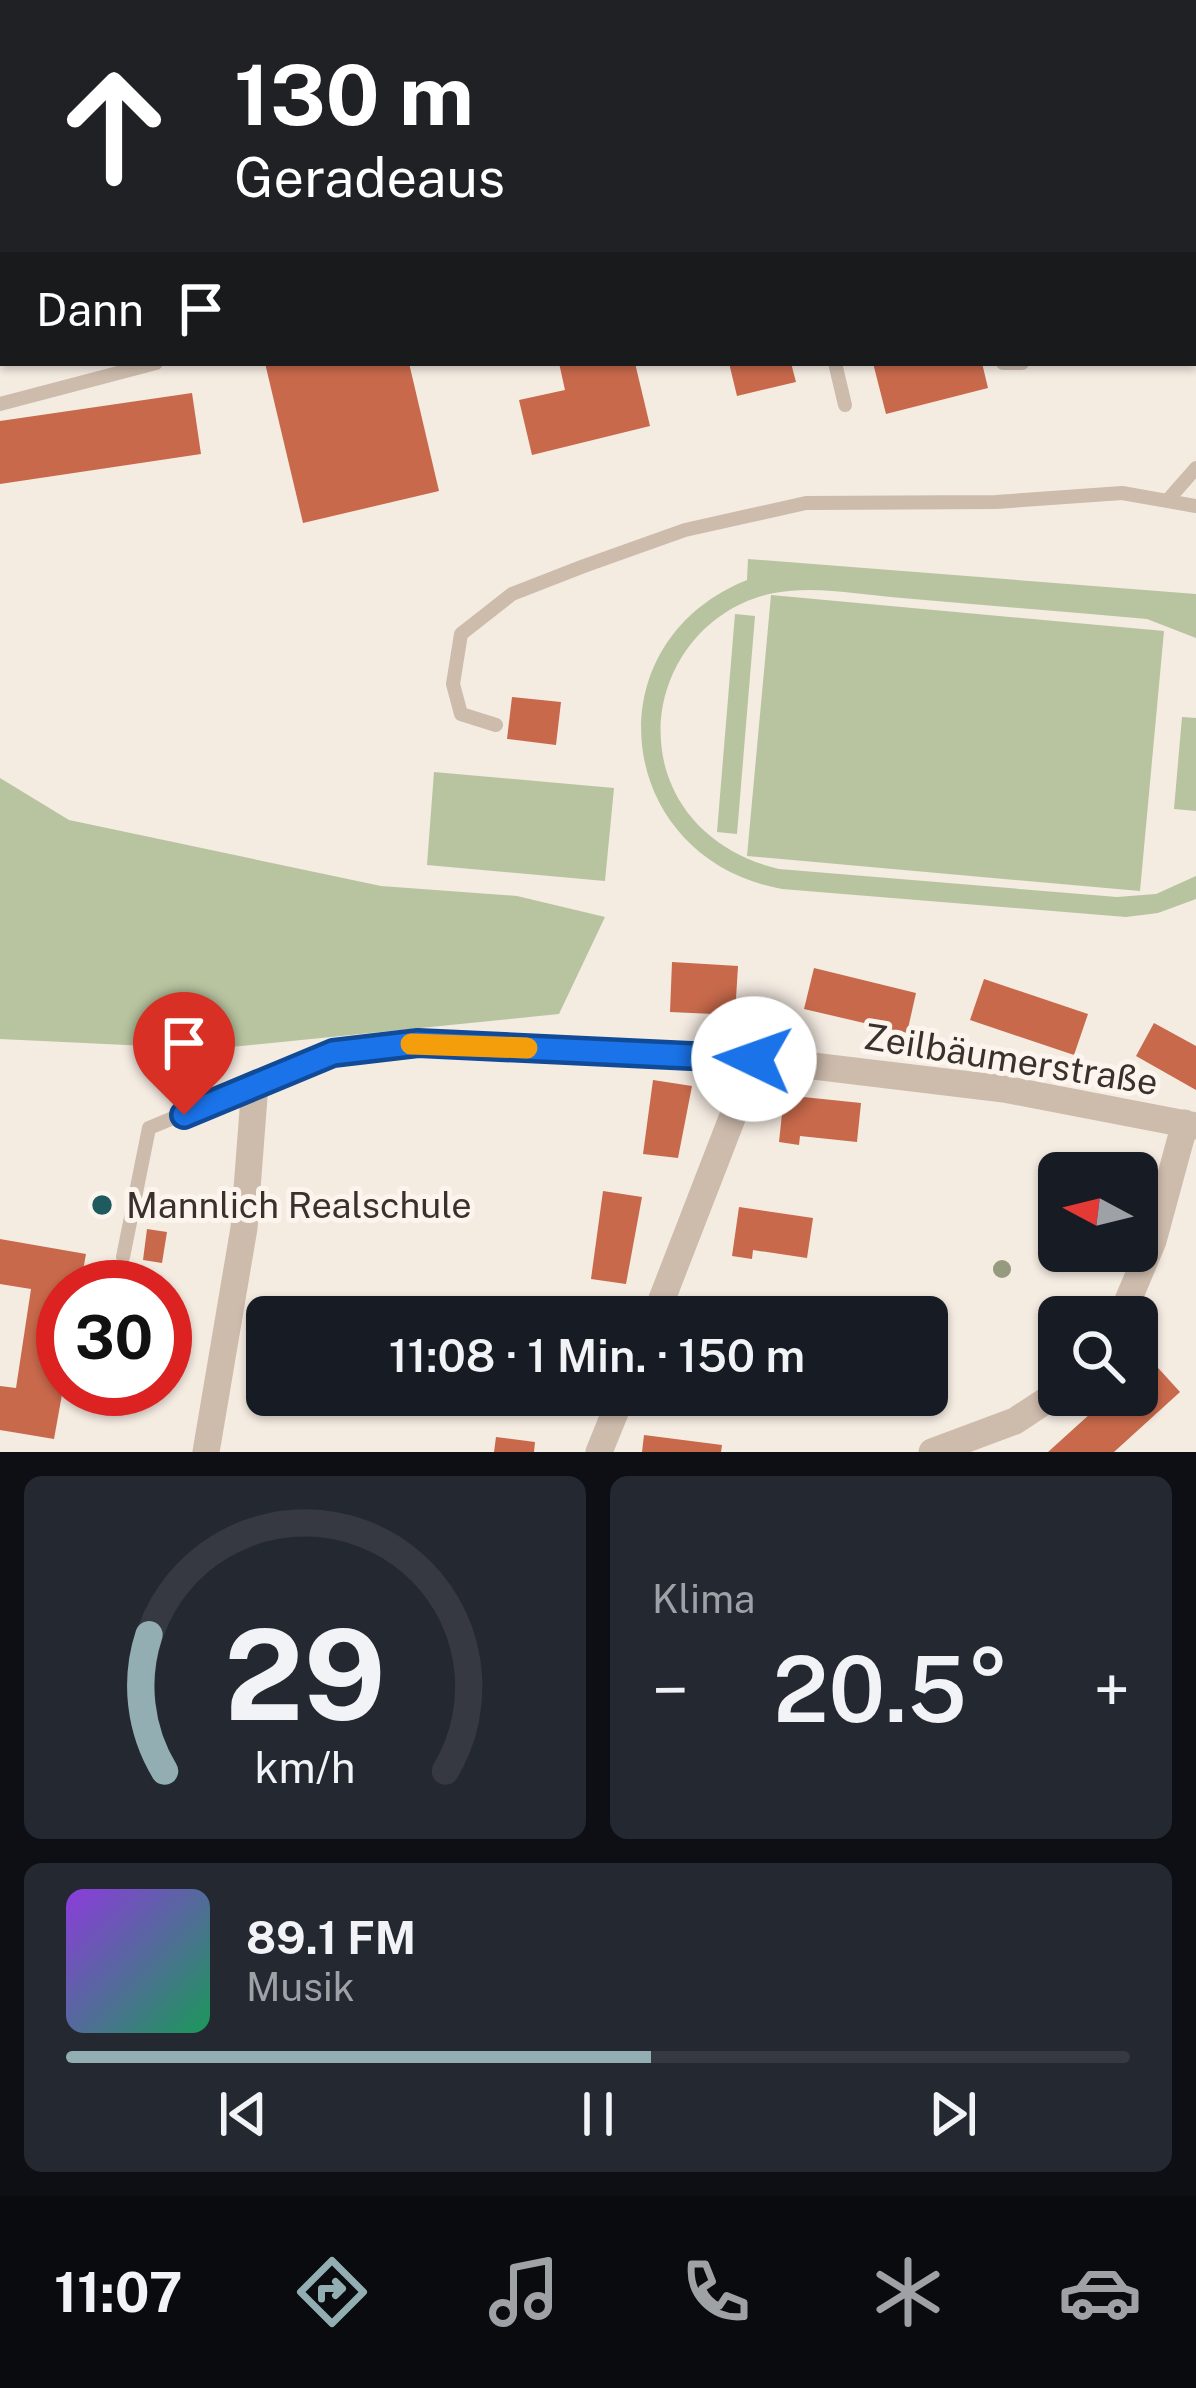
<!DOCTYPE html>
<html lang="de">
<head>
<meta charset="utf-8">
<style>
	body { margin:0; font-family:"Public Sans",sans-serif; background:#242831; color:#f1f3f6; height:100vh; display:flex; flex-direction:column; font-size:45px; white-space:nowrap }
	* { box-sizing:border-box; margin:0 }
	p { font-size:39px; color:#9ea1a6 }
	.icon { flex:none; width:66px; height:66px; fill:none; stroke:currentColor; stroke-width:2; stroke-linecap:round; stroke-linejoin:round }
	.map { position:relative; height:1452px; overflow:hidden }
	.side { display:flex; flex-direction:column; gap:24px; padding:24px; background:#0d0f14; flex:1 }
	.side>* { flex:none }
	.top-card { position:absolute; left:0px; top:0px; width:1197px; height:366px; box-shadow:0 3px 9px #0004; background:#202124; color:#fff; overflow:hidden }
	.needle { width:78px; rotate:277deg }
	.fabs { position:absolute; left:1038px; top:1152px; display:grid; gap:24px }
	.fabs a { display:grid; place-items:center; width:120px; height:120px; border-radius:18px; background:#171b24; box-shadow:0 3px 9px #0004; font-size:60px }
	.speed { position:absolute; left:36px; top:1260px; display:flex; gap:24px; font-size:60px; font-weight:700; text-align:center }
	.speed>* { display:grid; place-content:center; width:156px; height:156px; border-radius:50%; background:#171b24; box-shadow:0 3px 9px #0004; line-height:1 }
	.speed .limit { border:18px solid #d22; background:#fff; color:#111 }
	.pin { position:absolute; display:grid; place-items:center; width:102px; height:102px; color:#fff; margin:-123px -51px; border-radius:50% 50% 50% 0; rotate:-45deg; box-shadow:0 0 12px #0007 }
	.pin .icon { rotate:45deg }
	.me { position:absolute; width:132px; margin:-66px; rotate:273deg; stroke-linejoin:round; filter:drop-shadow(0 0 9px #0008) }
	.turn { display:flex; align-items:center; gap:42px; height:252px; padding:0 36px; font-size:54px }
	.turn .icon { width:156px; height:156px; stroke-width:2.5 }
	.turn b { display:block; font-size:84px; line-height:102px }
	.then { display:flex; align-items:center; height:114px; padding:0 36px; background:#0003; gap:24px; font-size:45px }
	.big { font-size:90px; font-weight:600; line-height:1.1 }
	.side .tile { flex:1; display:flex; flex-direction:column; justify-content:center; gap:18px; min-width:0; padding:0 42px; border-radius:18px; background:#242831 }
	.side .dial { align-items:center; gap:0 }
	.dial svg { height:312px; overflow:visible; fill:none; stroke:#363941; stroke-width:7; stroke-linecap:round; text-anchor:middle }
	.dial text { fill:#f1f3f6; stroke:none }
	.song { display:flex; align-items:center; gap:36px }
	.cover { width:144px; height:144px; border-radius:18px; background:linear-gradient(135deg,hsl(270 70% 55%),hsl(150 70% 35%)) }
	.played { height:12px; border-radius:6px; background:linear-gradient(90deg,#92aeb2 55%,#363941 55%) }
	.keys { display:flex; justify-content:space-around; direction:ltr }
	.heat { display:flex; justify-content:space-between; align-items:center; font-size:66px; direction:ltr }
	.side .tiles { flex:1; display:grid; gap:24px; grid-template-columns:1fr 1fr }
	.tile:last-child { grid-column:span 2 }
	.trip { position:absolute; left:246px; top:1296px; width:702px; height:120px; border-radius:18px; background:#171b24; box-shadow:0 3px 9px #0004; font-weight:600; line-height:120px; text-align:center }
	.menu { display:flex; height:192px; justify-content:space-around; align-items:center; background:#090b0e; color:#9ea1a6 }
	.menu .icon { width:84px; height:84px }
	.menu .on { color:#92aeb2 }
	.menu b { font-size:54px; color:#f1f3f6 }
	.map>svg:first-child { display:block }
</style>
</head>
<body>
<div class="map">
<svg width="1196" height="1452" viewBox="0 0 1196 1452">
	<rect width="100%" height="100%" fill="#f4ebe1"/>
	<path fill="#b8c4a0" d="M748 559 1196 594V638L1147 619C1065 612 983 605 902 598 861 595 815 585 774 593 693 609 642 693 667 773 684 825 728 857 779 869L1117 897 1156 894 1196 876V899L1158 913 1126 917 782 889C615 859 588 644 747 580Z
		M771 595 1164 631 1140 891 747 856Z
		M735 614 755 616 737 834 717 832Z
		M1182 717 1196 718V811L1174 809Z
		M434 772 614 788 605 881 427 865Z
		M0 778 69 820 381 886 517 896 605 917 559 1014 211 1049 0 1039Z"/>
	<path fill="#c8694b" d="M265 363H409L439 491 303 523Z
		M559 363H635L650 426 532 455 519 400 565 390Z
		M729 363H791L796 382 737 396Z
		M873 363H982L988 388 886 414Z
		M192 393 201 454 0 484V421Z
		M512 697 561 702 556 745 507 739Z
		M672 962 738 966 735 1015 670 1012Z
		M814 968 916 993 907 1033 804 1009Z
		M984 979 1088 1014 1074 1055 970 1020Z
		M1154 1023 1196 1046V1090L1136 1056Z
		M653 1080 692 1086 678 1158 643 1154Z
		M784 1095 861 1103 857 1142 800 1136 799 1145 779 1142Z
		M603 1191 642 1197 626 1284 591 1279Z
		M739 1207 813 1218 807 1258 753 1250 752 1259 732 1256Z
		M147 1229 167 1232 162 1263 143 1260Z
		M0 1239 86 1254 80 1287H63V1389L54 1439 0 1430V1386L16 1388 31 1289 0 1284Z
		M1150 1359 1180 1392 1114 1452H1048L1111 1395H1137V1371Z
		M538 1395H574L572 1407 537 1402Z
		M644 1435 722 1445 721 1452H642Z
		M496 1437 535 1442 534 1452H494Z"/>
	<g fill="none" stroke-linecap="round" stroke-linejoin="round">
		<path stroke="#cdbbac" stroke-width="14" d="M328 0 329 3
			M765 0 766 3
			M1137 0 1138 3
			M518 3 519 0
			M1194 277 1196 287
			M835 363 845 405
			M1003 363H1022
			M0 404 156 363
			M1167 501 1196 468
			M496 725 461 714 453 684 461 634 512 594 584 566 685 530 806 503 996 502 1122 493 1196 506
			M123 1257 149 1128 255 1084"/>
		<path stroke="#cdbbac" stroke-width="27" d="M655 1317 755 1059
			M1121 1317 1153 1241 1185 1123
			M206 1452 244 1228 255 1084 333 1053 418 1043 643 1053 755 1059 1004 1089 1196 1126
			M599 1452 622 1395
			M932 1452 1015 1421 1059 1392"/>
	</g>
	<circle fill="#969b7f" cx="1002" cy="1269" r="9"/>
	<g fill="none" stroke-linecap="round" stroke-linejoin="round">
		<defs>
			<path id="route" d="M184 1115 333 1053 418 1043 754 1059"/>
		</defs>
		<use href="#route" stroke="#114b97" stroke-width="30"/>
		<use href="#route" stroke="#1a73e8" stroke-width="21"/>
		<path stroke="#f59e0b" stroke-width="21" d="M411 1044 527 1048"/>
	</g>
	<circle fill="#1f5a5e" stroke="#fbf5ee" stroke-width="4.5" cx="102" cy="1205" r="12"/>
	<g text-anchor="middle" stroke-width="10" stroke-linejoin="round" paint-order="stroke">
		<g font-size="36" fill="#3b302b" stroke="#fbf5ee">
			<text transform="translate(1011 1059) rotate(9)" y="13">Zeilbäumerstraße</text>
		</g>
		<g font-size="36" fill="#3b302b" stroke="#fbf5ee" text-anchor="start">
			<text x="126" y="1218">Mannlich Realschule</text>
		</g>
	</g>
</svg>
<div class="fabs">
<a><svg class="needle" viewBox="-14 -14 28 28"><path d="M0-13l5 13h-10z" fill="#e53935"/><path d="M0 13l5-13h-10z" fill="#9ea1a6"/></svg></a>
<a><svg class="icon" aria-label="search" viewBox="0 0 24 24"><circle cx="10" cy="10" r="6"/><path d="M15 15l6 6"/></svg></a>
</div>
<div class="speed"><div class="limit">30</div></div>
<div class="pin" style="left:184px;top:1115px;background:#d93025"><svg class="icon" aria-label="arrive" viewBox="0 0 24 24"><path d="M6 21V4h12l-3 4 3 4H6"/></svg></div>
<svg class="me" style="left:754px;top:1059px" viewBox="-20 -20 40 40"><circle r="19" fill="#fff"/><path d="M0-13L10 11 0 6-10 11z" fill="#1a73e8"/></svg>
<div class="trip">11:08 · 1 Min. · 150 m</div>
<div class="top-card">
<div class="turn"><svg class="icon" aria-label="ahead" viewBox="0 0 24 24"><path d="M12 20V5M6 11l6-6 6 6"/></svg><div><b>130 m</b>Geradeaus</div></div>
<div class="then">Dann<svg class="icon" aria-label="arrive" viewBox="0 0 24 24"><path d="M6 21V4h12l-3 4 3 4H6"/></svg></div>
</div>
</div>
<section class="side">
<div class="tiles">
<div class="tile dial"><svg viewBox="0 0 100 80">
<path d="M14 69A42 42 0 1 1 86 69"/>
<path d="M14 69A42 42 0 0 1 10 34" stroke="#92aeb2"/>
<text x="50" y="56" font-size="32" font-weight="700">29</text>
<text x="50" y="72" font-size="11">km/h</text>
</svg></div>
<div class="tile"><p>Klima</p>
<div class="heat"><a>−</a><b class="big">20.5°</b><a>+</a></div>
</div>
<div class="tile">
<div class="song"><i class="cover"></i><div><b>89.1 FM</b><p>Musik</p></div></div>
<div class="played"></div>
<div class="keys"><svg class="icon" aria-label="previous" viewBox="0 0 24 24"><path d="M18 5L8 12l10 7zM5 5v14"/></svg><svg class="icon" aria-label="pause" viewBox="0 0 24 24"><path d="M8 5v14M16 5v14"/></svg><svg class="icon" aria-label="next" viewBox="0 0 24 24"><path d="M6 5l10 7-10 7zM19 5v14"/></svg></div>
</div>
</div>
</section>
<nav class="menu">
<b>11:07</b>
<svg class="icon on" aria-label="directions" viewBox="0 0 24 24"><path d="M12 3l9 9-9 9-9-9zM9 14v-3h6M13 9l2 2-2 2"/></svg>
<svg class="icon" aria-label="music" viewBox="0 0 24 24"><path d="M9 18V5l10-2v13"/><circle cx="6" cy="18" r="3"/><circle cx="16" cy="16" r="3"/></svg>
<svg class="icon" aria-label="phone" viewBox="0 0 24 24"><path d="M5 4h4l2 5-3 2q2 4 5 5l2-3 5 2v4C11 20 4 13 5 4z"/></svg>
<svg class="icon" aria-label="climate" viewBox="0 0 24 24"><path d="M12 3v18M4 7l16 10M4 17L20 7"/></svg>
<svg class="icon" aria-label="car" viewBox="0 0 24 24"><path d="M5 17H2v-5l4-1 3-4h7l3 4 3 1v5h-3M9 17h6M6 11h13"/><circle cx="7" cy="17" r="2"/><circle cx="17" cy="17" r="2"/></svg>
</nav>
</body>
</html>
